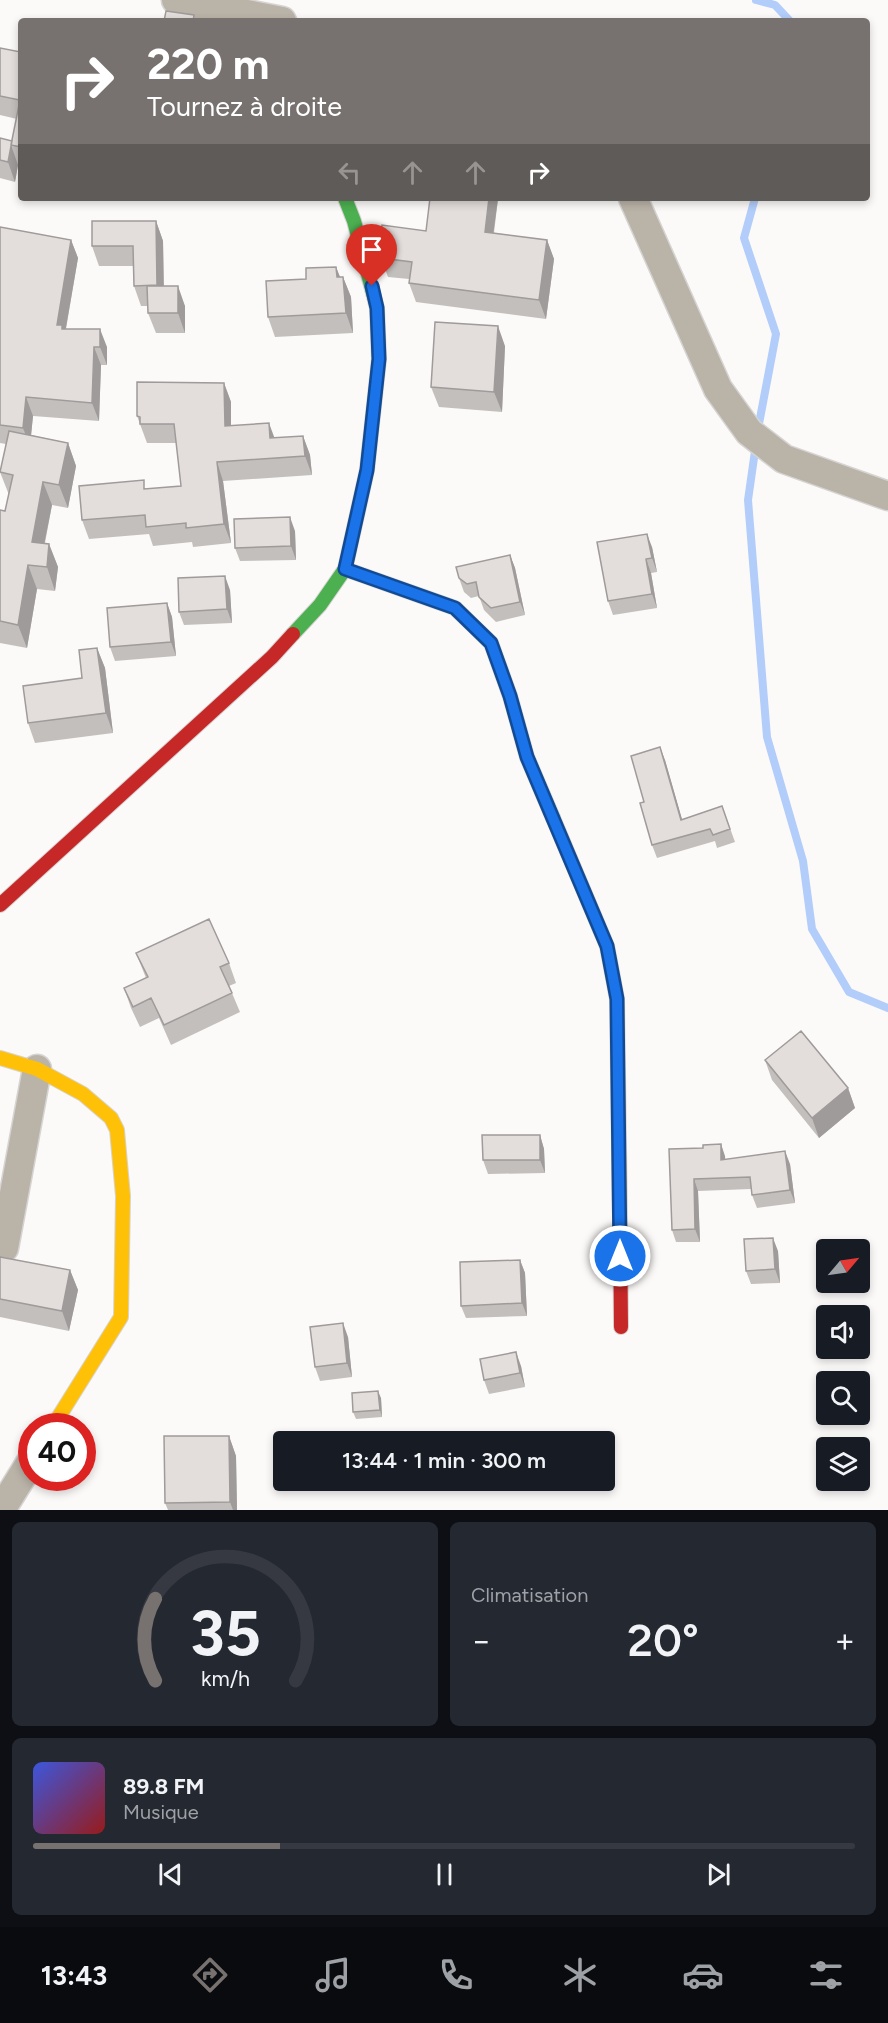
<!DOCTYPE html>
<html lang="fr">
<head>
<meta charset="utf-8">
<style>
	body { margin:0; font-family:Figtree,sans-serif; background:#242831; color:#f1f3f6; height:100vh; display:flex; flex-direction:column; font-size:22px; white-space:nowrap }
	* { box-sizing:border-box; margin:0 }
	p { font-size:20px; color:#9ea1a6 }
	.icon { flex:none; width:33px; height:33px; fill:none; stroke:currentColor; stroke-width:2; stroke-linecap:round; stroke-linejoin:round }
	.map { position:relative; height:1510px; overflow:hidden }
	.sheet { display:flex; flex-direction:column; gap:12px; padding:12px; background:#0d0f14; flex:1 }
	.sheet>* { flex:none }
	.hud { position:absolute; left:18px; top:18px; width:852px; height:183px; border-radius:6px; box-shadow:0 3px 9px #0003; background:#77726f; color:#fff; overflow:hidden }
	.needle { width:39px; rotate:61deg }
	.buttons { position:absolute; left:816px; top:1239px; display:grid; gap:12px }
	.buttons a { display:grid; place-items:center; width:54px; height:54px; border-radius:6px; background:#171b24; box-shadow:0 3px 9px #0003; font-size:30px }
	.speed { position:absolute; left:18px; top:1413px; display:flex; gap:12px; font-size:30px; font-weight:700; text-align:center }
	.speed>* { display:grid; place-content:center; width:78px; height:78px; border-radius:50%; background:#171b24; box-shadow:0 3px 9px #0003; line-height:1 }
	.speed .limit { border:9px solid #d22; background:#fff; color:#111 }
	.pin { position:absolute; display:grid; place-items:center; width:51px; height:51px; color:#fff; margin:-62px -26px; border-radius:50% 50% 50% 0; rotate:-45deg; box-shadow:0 0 6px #0007 }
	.pin .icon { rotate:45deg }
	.me { position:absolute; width:66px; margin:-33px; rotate:0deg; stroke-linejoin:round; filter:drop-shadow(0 0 4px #0008) }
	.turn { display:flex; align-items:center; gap:21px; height:126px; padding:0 30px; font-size:27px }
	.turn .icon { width:78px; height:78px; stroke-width:2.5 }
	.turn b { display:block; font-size:42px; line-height:51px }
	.lanes { display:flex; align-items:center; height:57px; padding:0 30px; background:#0003; justify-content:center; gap:30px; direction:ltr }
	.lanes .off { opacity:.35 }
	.big { font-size:45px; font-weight:600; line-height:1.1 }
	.sheet .widget { flex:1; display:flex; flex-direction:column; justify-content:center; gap:9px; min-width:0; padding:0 21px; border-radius:9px; background:#242831 }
	.sheet .dial { align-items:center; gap:0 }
	.dial svg { height:156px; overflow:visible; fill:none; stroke:#363941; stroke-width:7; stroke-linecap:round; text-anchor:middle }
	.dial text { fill:#f1f3f6; stroke:none }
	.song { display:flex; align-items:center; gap:18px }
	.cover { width:72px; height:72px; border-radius:9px; background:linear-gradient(135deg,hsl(230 70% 55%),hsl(0 70% 35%)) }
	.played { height:6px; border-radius:3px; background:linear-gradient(90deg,#77726f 30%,#363941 30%) }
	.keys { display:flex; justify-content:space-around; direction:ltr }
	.heat { display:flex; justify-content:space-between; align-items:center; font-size:33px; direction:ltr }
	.sheet .tiles { flex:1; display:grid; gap:12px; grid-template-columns:1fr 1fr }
	.widget:last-child { grid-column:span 2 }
	.trip { position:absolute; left:273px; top:1431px; width:342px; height:60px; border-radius:6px; background:#171b24; box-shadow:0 3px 9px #0003; font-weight:600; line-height:60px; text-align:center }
	.menu { display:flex; height:96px; justify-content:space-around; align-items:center; background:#090b0e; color:#9ea1a6 }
	.menu .icon { width:42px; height:42px }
	.menu .selected { color:#77726f }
	.menu b { font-size:27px; color:#f1f3f6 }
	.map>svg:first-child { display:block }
</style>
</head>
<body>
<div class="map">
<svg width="888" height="1510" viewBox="0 0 888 1510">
	<rect width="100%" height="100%" fill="#fcfaf8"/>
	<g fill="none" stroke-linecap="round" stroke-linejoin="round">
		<path stroke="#b2cdfa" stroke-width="8" d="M756 0 775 5 790 21
			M755 198 744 238 776 334 758 429
			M756 444 748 500 767 737 803 861 812 929 849 992 888 1008"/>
		<defs>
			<path id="street" d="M176 0 282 21
				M633 198 718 389 749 432 784 459 888 496
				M4 1248 37 1069
				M1 1510 32 1460"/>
			<path id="fast" d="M345 569 455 608 491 643 510 696 527 757 553 818
				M293 634 320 605 345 569 367 470 379 359 377 308 354 221 345 198"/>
			<path id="slow" d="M553 818 607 946 617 999 620 1220
				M0 1058 37 1069 83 1094 111 1118 117 1130 123 1196 121 1317 53 1426"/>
			<path id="jam" d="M0 905 272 657 293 634
				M620 1220 621 1327"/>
		</defs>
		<use href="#street" stroke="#d6d4d3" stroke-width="31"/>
		<use href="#fast" stroke="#d6d4d3" stroke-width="16"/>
		<use href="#slow" stroke="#d6d4d3" stroke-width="16"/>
		<use href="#jam" stroke="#d6d4d3" stroke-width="16"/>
		<use href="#street" stroke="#bab3a8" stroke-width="28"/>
		<use href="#fast" stroke="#4caf50" stroke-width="14"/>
		<use href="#slow" stroke="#ffc107" stroke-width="14"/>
		<use href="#jam" stroke="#c62828" stroke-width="14"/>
	</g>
	<path fill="#c3bfbd" d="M0 48 21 52V166H19L18 165 15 182 0 178V138L12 141 17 119 0 115Z
		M498 199 494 233 547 240 554 259 546 319 416 302 409 283V279L388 277 381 258 426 231Z
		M156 221 163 241 164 286 185 306V333H156L148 313V306H141L134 286V266H99L92 246Z
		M0 227 71 240 78 258 66 329 107 347V365H101L99 421 33 416 31 435 68 443 76 466 68 508 52 505 45 543 49 544 58 567 55 591 37 589 27 648 0 643V510L5 511 9 495 0 472 6 444 0 443Z
		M336 267 340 277H343L351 297 353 333 275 337 268 317 306 279Z
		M505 346 502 412 439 407 431 387Z
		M224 383 231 402V426L275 438 303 436 310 455 312 475 223 481 231 543 193 547 192 542 153 546 149 534 89 539 82 520 147 489 181 486 176 443H147L137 416Z
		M295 531 296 560 240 561 235 548Z
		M652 547 657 572 651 573 657 608 613 615 608 601Z
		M510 555 515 568 525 615 496 622 484 610 479 596 471 598 464 592 459 578Z
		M230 590 232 623 184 625 179 612Z
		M167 603 172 617 176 656 115 661 110 647Z
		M97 648 105 668 113 733 35 743 28 723 82 678Z
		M665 760 682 820 722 806 735 842 717 848 715 841 657 858 652 845 644 802Z
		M136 953 229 963 236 983 229 986 240 1012 171 1045 159 1018 140 1027 131 1008 124 988 146 978Z
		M765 1060 848 1088 855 1108 819 1138 772 1080Z
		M540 1135 544 1149 545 1173 488 1174 483 1160Z
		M721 1144 725 1159 790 1164 795 1203 757 1208 752 1195 751 1189 698 1191 700 1242H676L672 1230 703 1148Z
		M778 1251 780 1283 751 1284 746 1271Z
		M0 1257 70 1270 78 1290 69 1331 0 1317Z
		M520 1260 525 1273 527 1316 466 1318 461 1306Z
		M348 1337 352 1377 320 1381 315 1367Z
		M521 1366 525 1387 489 1394 484 1380Z
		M381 1398 382 1417 356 1419 353 1412Z
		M229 1436 236 1456 237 1510H168L165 1503Z"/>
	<path fill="#9f9b9a" d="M11 145 18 165 15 182 8 162Z
		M489 198H498V199L491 250 485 232Z
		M156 221 163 241 164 305 157 285Z
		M71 240 78 258 65 333 57 325Z
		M547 240 554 259 546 319 539 300Z
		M336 267 344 287 337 277Z
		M343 277 351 297 353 333 346 313Z
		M178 286 185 306V333L178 313Z
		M498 326 505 346 502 412 494 392Z
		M100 329 107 347V365L100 347Z
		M94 347 101 365 99 421 92 403Z
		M224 383 231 402V445L225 426Z
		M26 397 33 416 30 446 23 428Z
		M269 423 276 442 270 438Z
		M303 436 310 455 312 475 305 456Z
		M68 443 76 466 68 508 59 485Z
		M217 462 223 481 231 543 224 524Z
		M43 482 52 505 40 565 32 542Z
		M290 517 295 531 296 560 291 546Z
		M647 534 652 547 657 572 652 558Z
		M49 544 58 567 55 591 47 567Z
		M510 555 515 568 525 615 520 602Z
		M646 559 651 573 657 608 652 594Z
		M28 565 37 589 27 648 18 625Z
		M225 576 230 590 232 623 227 609Z
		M167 603 172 617 176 656 171 642Z
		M97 648 105 668 113 733 106 713Z
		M660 747 665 760 686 833 681 820Z
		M848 1088 855 1108 819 1138 812 1118Z
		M540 1135 544 1149 545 1173 540 1160Z
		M721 1144 725 1156 726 1172 721 1160Z
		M785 1151 790 1164 795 1203 790 1190Z
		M694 1179 698 1191 700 1242 695 1229Z
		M773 1238 778 1251 780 1283 775 1269Z
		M520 1260 525 1273 527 1316 522 1303Z
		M70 1270 78 1290 69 1331 62 1311Z
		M343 1323 348 1337 352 1377 347 1363Z
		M516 1352 521 1366 525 1387 520 1373Z
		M378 1391 381 1398 382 1417 380 1410Z
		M229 1436 236 1456 237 1510H233L230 1502Z"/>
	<path fill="#e3dedc" stroke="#9f9b9a" stroke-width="1.5" d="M166 11 194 15 193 21H164Z
		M0 48 21 52V147L11 145 20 100 0 96Z
		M0 138 12 141 8 162 0 160Z
		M430 198H489L485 232 547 240 539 300 409 283 412 262 381 258 379 248 382 225 426 231Z
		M92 221H156L157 285 134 286 133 246H92Z
		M0 227 71 240 57 325H62V329H100V347H94L92 403 26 397 23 428 0 425Z
		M336 267 337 277H343L346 313 268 317 266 281 306 279V268Z
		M147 286H178V313H148Z
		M435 322 498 326 494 392 431 387Z
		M137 382 224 383 225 426 269 423 270 438 303 436 305 456 217 462 224 524 186 528V523L146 527 145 515 82 520 79 486 144 480V489L181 486 174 424H140V417L137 416Z
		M9 431 68 443 59 485 43 482 32 542 49 544 47 567 28 565 18 625 0 621V510L5 511 13 475 0 472Z
		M290 517 291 546 235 548 234 519Z
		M647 534 652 558 646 559 652 594 608 601 597 542Z
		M510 555 520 602 491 608 479 597 476 582 467 584 459 578 456 567Z
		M225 576 227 609 179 612 178 578Z
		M167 603 171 642 110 647 107 608Z
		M97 648 106 713 28 723 23 686 82 678 79 650Z
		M660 747 681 820 722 806 730 829 713 835 710 829 652 845 640 803 644 802 631 756Z
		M209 919 229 963 220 967 232 993 164 1025 151 998 133 1007 124 988 148 977 136 953Z
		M801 1031 848 1088 812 1118 765 1060Z
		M482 1135H540V1160H483Z
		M721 1144V1160L785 1151 790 1190 752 1195 750 1177 694 1179 695 1229 672 1230 669 1149 703 1148V1145Z
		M773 1238 775 1269 746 1271 744 1239Z
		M0 1257 70 1270 62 1311 0 1299Z
		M520 1260 522 1303 461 1306 460 1262Z
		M343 1323 347 1363 315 1367 310 1327Z
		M516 1352 520 1373 484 1380 480 1359Z
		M378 1391 380 1410 353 1412 352 1393Z
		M164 1436H229L230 1502 165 1503Z"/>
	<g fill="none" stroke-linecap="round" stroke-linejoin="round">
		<defs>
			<path id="route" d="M372 286 377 308 379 359 367 470 345 569 455 608 491 643 510 696 527 757 607 946 617 999 620 1256"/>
		</defs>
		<use href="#route" stroke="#114b97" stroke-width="15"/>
		<use href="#route" stroke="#1a73e8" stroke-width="10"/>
	</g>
</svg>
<div class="buttons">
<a><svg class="needle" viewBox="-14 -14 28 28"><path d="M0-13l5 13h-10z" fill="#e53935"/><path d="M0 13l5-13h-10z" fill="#9ea1a6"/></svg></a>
<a><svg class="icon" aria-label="sound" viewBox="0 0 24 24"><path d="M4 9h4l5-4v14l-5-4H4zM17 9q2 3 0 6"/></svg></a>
<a><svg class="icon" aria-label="search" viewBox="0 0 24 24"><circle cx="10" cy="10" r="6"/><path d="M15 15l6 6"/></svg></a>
<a><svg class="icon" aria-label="layers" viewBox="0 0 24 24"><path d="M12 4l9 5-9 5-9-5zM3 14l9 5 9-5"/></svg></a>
</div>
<div class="speed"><div class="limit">40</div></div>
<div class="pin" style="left:372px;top:286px;background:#d93025"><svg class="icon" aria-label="arrive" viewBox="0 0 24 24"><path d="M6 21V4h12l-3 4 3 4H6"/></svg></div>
<svg class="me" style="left:620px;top:1256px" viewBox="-20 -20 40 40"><circle r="17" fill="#1a73e8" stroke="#fff" stroke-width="3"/><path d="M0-11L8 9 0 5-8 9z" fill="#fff"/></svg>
<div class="trip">13:44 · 1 min · 300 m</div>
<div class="hud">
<div class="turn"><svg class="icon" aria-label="right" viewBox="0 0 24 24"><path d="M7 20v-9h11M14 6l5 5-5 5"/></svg><div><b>220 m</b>Tournez à droite</div></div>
<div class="lanes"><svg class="icon off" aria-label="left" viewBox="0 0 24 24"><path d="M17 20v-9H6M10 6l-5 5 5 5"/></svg><svg class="icon off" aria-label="ahead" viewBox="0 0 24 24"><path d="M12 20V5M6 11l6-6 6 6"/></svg><svg class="icon off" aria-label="ahead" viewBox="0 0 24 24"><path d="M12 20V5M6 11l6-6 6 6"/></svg><svg class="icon" aria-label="right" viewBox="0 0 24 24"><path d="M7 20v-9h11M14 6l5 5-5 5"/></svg></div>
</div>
</div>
<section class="sheet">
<div class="tiles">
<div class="widget dial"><svg viewBox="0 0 100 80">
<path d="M14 69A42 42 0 1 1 86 69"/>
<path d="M14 69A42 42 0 0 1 14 27" stroke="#77726f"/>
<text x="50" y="56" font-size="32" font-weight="700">35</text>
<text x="50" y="72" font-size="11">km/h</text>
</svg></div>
<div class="widget"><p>Climatisation</p>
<div class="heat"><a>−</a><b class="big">20°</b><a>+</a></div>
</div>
<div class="widget">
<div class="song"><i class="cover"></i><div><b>89.8 FM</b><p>Musique</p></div></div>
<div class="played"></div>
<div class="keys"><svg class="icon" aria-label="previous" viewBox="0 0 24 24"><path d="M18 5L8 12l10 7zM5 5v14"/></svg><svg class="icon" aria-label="pause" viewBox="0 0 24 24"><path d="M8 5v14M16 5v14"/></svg><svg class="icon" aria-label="next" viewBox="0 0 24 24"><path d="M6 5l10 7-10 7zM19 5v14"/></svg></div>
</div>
</div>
</section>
<nav class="menu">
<b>13:43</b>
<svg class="icon selected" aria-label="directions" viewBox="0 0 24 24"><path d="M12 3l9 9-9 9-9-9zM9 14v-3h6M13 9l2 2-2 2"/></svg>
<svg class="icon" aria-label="music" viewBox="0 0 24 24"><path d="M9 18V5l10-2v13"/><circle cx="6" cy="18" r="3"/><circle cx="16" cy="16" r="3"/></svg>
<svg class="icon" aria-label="phone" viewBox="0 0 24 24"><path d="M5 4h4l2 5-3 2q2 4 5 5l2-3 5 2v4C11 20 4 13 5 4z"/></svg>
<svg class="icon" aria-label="climate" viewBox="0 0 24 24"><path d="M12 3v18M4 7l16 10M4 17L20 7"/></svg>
<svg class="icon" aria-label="car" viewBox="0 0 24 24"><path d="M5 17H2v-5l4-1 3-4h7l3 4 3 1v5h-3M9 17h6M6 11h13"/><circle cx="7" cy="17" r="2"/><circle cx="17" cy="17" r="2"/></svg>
<svg class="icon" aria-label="filters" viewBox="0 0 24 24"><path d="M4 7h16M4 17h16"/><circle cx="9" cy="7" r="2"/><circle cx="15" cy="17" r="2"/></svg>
</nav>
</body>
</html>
